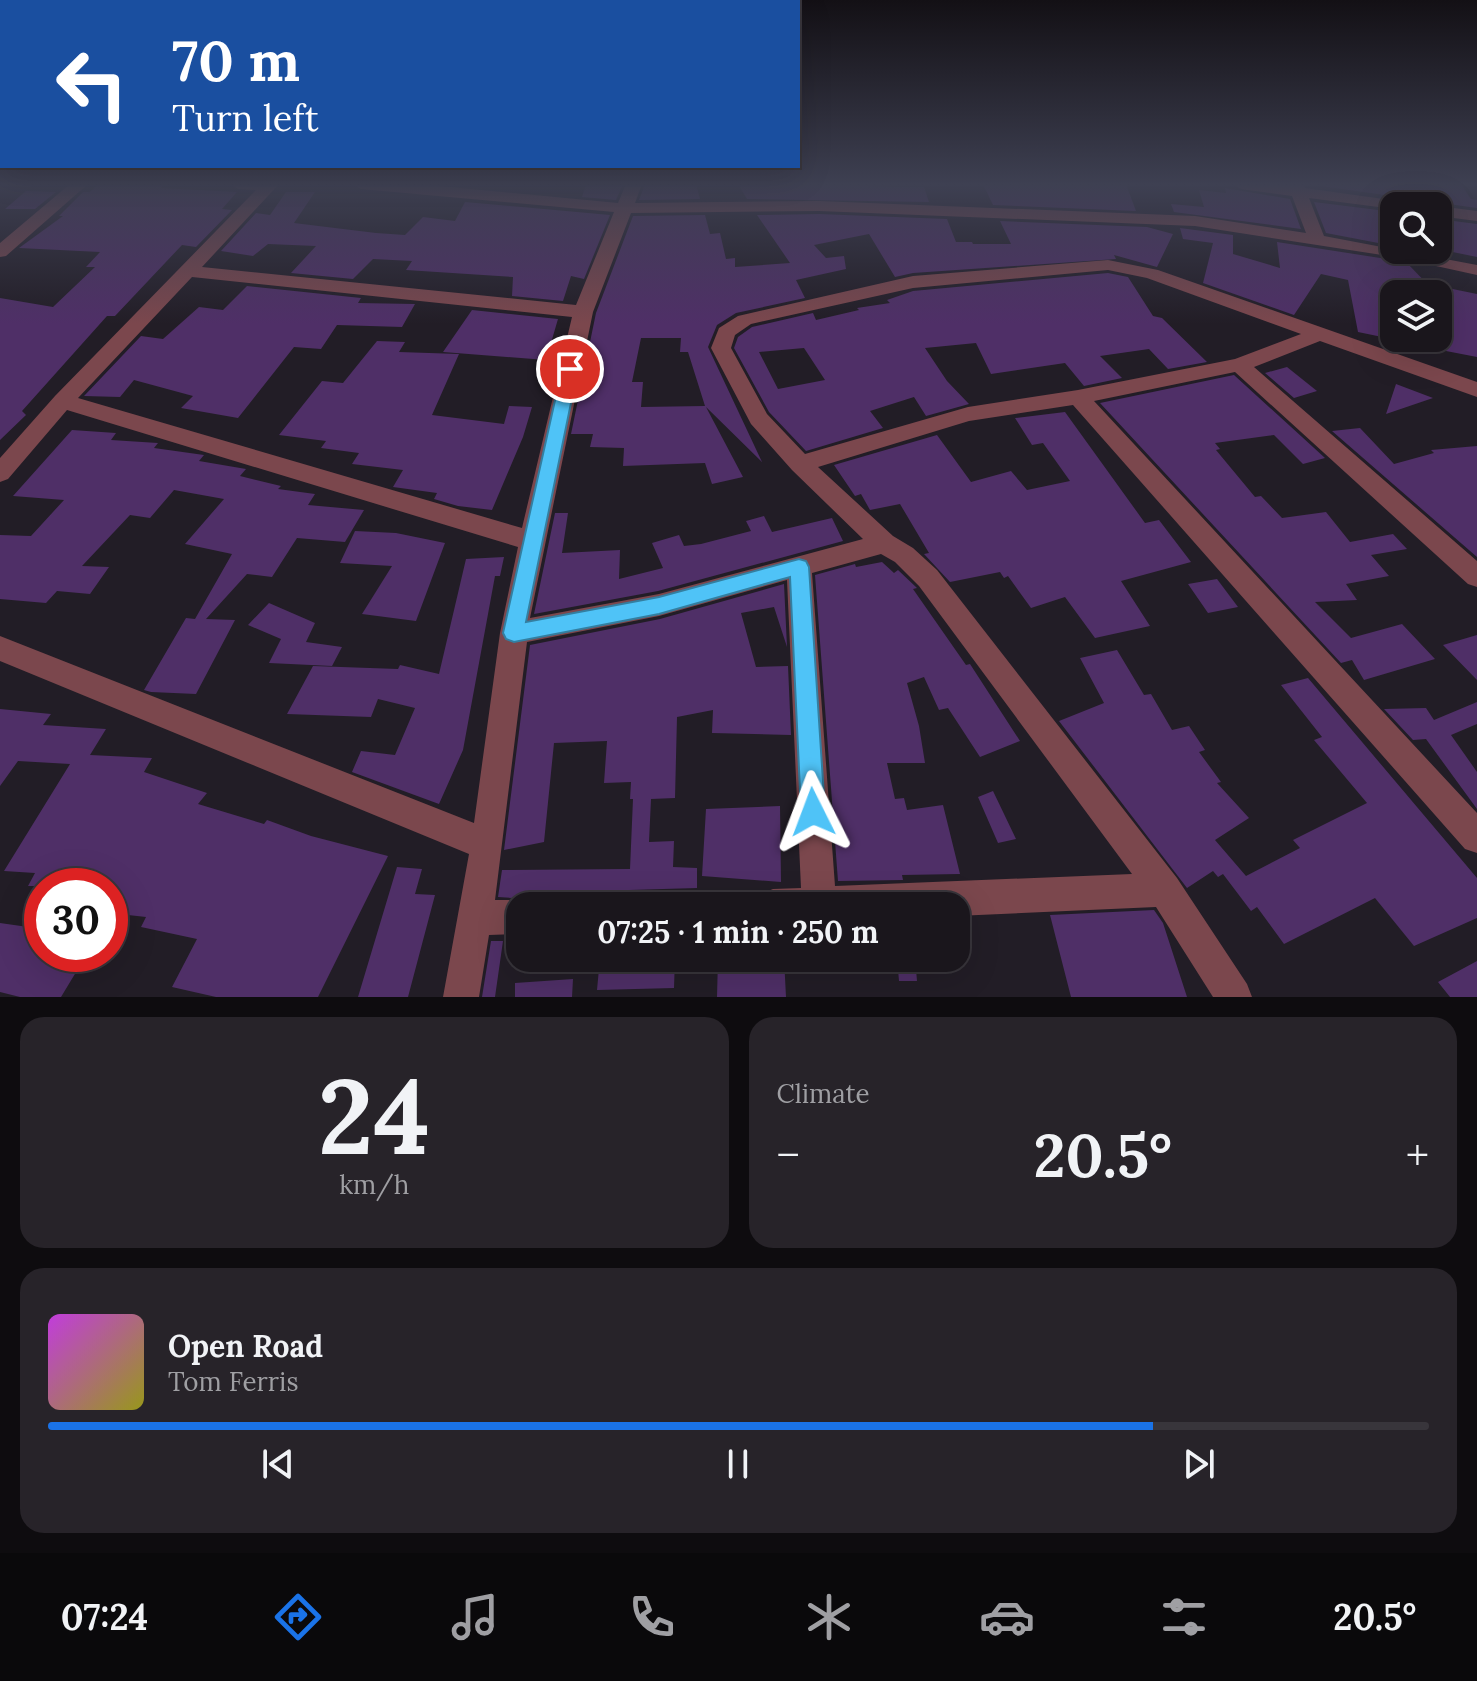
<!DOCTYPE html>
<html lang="en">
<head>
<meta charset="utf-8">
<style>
	body { margin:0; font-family:Lora,serif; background:#272329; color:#f1f3f6; height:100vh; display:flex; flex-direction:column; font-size:30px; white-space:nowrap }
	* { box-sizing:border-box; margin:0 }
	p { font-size:26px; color:#9f9fa3 }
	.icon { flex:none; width:44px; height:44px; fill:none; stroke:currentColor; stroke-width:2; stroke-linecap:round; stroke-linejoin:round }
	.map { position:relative; height:997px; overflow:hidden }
	.side { display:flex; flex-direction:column; gap:20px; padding:20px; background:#0e0c0f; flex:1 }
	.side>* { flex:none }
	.top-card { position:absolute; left:0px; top:0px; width:800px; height:168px; box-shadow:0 8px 32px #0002,0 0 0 2px #38353b; background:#1a4fa0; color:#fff; overflow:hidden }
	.controls { position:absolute; left:1380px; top:192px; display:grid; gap:16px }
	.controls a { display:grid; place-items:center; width:72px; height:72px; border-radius:16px; background:#1a161c; box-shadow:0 8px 32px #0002,0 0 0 2px #38353b; font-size:40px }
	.speed { position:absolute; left:24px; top:868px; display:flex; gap:16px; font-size:40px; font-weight:700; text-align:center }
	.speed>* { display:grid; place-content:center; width:104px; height:104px; border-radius:50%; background:#1a161c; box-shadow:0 8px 32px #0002,0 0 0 2px #38353b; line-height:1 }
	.speed .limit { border:12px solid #d22; background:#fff; color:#111 }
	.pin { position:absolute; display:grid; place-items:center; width:68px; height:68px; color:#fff; margin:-34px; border:4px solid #fff; border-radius:50%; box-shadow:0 2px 8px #0007 }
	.me { position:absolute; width:88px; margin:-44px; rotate:357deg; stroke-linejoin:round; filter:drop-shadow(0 0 6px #0008) }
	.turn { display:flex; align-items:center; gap:28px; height:168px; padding:0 40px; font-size:36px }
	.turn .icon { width:104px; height:104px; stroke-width:2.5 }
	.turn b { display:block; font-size:56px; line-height:68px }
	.big { font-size:60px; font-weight:800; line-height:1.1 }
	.side .tile { flex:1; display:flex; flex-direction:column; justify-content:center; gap:12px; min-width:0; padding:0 28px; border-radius:24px; background:#272329 }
	.side .dial { align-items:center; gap:0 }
	.dial b { font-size:104px; line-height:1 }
	.song { display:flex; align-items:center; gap:24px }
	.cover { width:96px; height:96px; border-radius:12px; background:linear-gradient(135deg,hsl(290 70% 55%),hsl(60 70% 35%)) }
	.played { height:8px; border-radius:4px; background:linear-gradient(90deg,#1a73e8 80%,#38353b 80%) }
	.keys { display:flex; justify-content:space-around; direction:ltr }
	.heat { display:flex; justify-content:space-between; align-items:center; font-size:44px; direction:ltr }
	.side .tiles { flex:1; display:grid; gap:20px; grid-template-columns:1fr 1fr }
	.tile:last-child { grid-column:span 2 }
	.trip { position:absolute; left:506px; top:892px; width:464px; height:80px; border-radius:24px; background:#1a161c; box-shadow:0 8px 32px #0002,0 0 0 2px #38353b; font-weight:800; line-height:80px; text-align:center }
	.tab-bar { display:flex; height:128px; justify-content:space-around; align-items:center; background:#0a090b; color:#9f9fa3 }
	.tab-bar .icon { width:56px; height:56px }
	.tab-bar .selected { color:#1a73e8 }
	.tab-bar b { font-size:36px; color:#f1f3f6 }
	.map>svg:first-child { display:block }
</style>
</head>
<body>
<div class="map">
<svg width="1477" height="997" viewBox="0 0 1477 997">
	<rect width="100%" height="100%" fill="#221d26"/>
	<path fill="#4f2f67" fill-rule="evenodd" d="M98 184H164L161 188 237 192 222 209 232 210 196 247 182 245 115 316H107L22 411 26 415 0 440V298L53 307 95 267H86L100 252 19 248 63 216H59L83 192H90Z
		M586 184H623L616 200 582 197Z
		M645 184H696L700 199 639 200Z
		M738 184 924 187 929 202 747 199Z
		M983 184H1126L1136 211 993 205Z
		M1307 184H1461L1471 199 1477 200V208Z
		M1225 188 1290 199 1301 229 1174 212 1171 204 1204 207 1199 190 1226 193Z
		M26 191 56 192 35 209H5Z
		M286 192H315L294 223 376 233 405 235 423 217 455 221 465 202 610 215 584 279 571 276 563 301 512 296 513 277 406 270 412 261 373 259 353 279 291 273 316 246 268 244 253 256 221 251 256 213 270 215Z
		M1314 202 1394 212V246L1326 233Z
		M819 214 947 219 956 242H972L973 244H1011L1000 221 1147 227 1173 234 1157 267 1114 255 1116 259 913 273 895 277 869 234 814 245 826 258 844 256 846 269 796 280 805 298 736 313 717 325 708 347 762 462 706 407 743 477 712 484 705 463 623 466 624 448 590 447 593 434H571L596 313 633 216 705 215 710 234 720 233 726 259 735 258V267L790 263 757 215ZM641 338H681L680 352H688L705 406 641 407 643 382H632Z
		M1438 219 1477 224V257L1438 249Z
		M1180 228 1233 235V254L1280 268 1277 242 1406 262 1437 294H1382L1386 310 1381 309 1387 338 1358 332 1348 280 1321 274 1294 315 1203 283 1213 243 1183 239Z
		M1108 273 1128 277 1153 316 1162 318 1207 362 1168 369 1149 349 1100 356 1122 378 1084 386 1065 363 991 374 976 343 925 348 947 381 969 404 926 416 914 397 870 411 883 428 806 451 769 412 734 348 738 337 752 327 813 313 816 320 859 310 857 308 890 303 887 300 913 291ZM804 348 825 380 778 389 759 352Z
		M247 286 361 298 358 303 415 304 402 327 337 325 321 349 294 347 238 418 181 408 193 396 134 380 120 397 84 396 141 336 163 339 199 307 223 310Z
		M1438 286 1477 294V357L1446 351 1438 330Z
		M472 310 558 319 546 360 443 352Z
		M377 341 405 342 399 352 459 354 432 415 504 424 509 406 532 407 523 437 492 510 458 506 434 499 437 493 393 487 403 470 352 464 359 453 321 448 326 441 279 435 322 381 343 383Z
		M1287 367 1317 391 1294 398 1265 373Z
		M1234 375 1325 458 1303 464 1274 435 1215 443 1220 449 1216 450 1255 497 1261 496 1282 518 1326 512 1350 542 1393 534 1407 549 1371 555 1389 576 1346 584 1357 600 1315 602 1351 638 1402 624 1435 659 1364 680 1352 660 1341 663 1100 403Z
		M1396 384 1433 398 1386 414Z
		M1065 412 1145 523 1159 520 1191 562 1121 581 1150 626 1095 638 1065 597 1031 608 1008 576 1004 578 1000 572 950 582 924 554 929 553 900 504 870 510 861 494 855 496 834 465 937 435 971 482 1011 471 1027 490 1070 481 1043 443 1032 445 1015 418Z
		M1360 428 1394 464 1434 453 1431 450 1477 446V557L1332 431Z
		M72 430 116 433 111 440 158 443 154 448 204 455 199 461 246 469 240 476 281 486 278 489 315 494 308 505 364 510 345 542 297 538 272 577 247 574 206 619 235 620 196 694 151 692 144 690 186 618 195 619 232 554 185 544 224 499 174 490 150 518 130 515 82 566 109 567 90 594 57 591 46 603 0 599V535L31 536 64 500 13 496Z
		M555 513H568L562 553 620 550 619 579 663 568 652 543 679 535 684 546 701 544 751 531 746 521 764 516 772 532 832 518 843 541 658 591 534 614Z
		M355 531 396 533 445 543 416 621 362 614 392 566 340 563Z
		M504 557 500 576H495L463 750 439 804 352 772 361 751 395 755 415 708 378 699 371 717 287 714 313 666 398 669 400 665 439 674 466 559Z
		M882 562 894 573 898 570 917 588 913 589 966 665 970 664 1020 741 980 757 948 708 939 710 924 677 907 683 919 726 925 763H887L895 799 904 798 907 810 943 805 960 874 902 875 903 880 838 881 815 575 855 564 856 567Z
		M1217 579 1238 607 1208 613 1188 584Z
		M784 584 787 647 774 607 741 613 756 667 788 666 791 735 712 733 713 710 677 717 675 798 651 799 649 842 674 841 673 867 697 868V888L528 893V899L498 897 502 870 630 869 633 799H630L631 782 604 783 607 741 554 743 544 842 504 850 530 645 660 619Z
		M269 603 315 623 306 642 342 647 332 666 269 663 281 639 248 625Z
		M1477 635V680L1443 645Z
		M1117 650 1144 695 1151 694 1172 730 1189 726 1205 750 1199 752 1221 782 1217 783 1249 818 1215 840 1246 876 1300 848 1293 840 1367 803 1314 740 1322 737 1281 685 1308 678 1477 878V918L1414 946 1375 898 1284 944 1257 907 1251 911 1223 874 1218 877 1213 871 1187 888 1059 721 1104 703 1080 658Z
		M1477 702V724L1451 735 1477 772V809L1426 739 1413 740 1384 709 1426 708 1434 720Z
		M0 709 51 714 43 725 106 729 90 755 152 758 144 772 207 793 198 804 264 824 267 820 311 836 388 856 318 997H216L172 987 197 939 141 927 146 917 110 913V886H28L35 873 4 871 70 764 18 761 0 786Z
		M993 791 1016 839 998 843 978 797Z
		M780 806 781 882 702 876 706 809Z
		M397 867 422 869 415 894 435 895 408 997H358Z
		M1154 910 1163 923 1187 997H1071L1050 915Z
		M0 923 42 929V954H87L61 997H20L0 992Z
		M491 941H503L495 997H482Z
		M600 958H675L674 988 597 990Z
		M718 958H784L786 997H717Z
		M897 958H915L917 981H899Z
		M1477 961V997H1450L1438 982Z
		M573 979 572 997H515V983Z"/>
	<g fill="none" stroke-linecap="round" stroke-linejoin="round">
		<path fill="#7b474d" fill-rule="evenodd" d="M70 184H88L6 256 0 257V243Z
			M230 184H279L202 267 576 305 614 212 361 189 353 184H418L618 203 626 184H642L635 203 819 201 1195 216 1306 233 1292 196 1241 189 1233 184H1304L1305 188 1412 203 1414 206H1394V209L1309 198 1324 236 1477 265V275L1395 257 1195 226 819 211 631 213 593 312 530 618 659 594 863 539 792 470 751 424 711 348 719 328 738 316 913 276 1108 260 1158 270 1477 382V397L1320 341 1254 367 1477 561V587L1468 584 1235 372 1094 401 1477 813V853L1465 849 1073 405 969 421 818 467 893 536 913 548 937 570 1177 878 1247 984 1252 997H1213L1156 907 956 916V906H756L761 894 773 889 801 888 787 580 659 616 527 642 495 900H520L533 906H520V934L489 935 479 997H443L469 854 0 661V636L474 823 500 633 518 547 67 410 8 479 0 482V458L55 396 256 190 238 189ZM1108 270 1147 278 1301 334 1235 359 1078 390 968 407 805 454 767 414 731 348 735 335 751 324 913 288ZM192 277 572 317 522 528 78 398ZM881 554 895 562 919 586 1132 874 835 886 812 573Z
			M1438 206 1477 211V221L1438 216Z"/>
	</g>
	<linearGradient id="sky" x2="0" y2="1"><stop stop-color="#131015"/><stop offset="0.57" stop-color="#3e4052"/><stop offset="1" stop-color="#3e4052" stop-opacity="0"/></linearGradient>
	<rect width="1477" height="324" fill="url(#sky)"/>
	<path fill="#4fc3f7" stroke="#337fa1" stroke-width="2" d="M570 364 578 369 526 622 659 597 799 559 806 561 809 567 825 812 822 821 813 824 805 821 801 812 790 577 659 614 514 642 506 639 503 633 562 369Z"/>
</svg>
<div class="controls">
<a><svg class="icon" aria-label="search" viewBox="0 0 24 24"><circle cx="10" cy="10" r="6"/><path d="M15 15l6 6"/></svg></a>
<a><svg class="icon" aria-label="layers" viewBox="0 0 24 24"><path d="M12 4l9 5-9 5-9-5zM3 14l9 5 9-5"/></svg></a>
</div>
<div class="speed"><div class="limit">30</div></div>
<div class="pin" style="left:570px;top:369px;background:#d93025"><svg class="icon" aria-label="arrive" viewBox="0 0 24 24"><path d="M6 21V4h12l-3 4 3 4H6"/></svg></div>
<svg class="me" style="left:813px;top:812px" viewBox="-20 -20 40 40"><path d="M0-17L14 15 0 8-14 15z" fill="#4fc3f7" stroke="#fff" stroke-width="4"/></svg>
<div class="trip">07:25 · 1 min · 250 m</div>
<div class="top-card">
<div class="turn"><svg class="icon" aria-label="left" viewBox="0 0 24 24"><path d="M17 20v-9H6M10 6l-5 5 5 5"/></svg><div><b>70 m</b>Turn left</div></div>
</div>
</div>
<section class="side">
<div class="tiles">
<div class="tile dial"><b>24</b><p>km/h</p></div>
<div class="tile"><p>Climate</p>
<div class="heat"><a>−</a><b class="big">20.5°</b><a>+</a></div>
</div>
<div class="tile">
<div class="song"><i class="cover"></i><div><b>Open Road</b><p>Tom Ferris</p></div></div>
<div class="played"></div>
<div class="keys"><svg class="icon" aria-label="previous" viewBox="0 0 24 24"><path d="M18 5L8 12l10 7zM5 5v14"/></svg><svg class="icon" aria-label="pause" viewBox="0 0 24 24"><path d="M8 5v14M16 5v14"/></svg><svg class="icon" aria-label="next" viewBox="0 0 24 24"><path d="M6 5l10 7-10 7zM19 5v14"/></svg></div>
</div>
</div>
</section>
<nav class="tab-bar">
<b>07:24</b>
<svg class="icon selected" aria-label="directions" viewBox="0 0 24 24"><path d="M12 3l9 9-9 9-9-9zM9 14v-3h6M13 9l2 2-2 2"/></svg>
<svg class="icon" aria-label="music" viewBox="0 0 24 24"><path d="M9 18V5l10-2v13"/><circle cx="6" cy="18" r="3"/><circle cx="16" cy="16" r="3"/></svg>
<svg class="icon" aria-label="phone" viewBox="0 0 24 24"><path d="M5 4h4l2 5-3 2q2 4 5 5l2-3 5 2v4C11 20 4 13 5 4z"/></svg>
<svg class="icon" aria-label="climate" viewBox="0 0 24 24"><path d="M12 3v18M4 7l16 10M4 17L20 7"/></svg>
<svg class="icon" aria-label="car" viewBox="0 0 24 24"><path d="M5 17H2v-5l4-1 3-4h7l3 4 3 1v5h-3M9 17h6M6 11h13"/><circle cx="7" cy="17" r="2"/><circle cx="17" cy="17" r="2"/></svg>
<svg class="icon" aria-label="filters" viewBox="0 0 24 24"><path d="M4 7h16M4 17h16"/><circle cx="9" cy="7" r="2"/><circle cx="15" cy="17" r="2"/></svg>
<b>20.5°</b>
</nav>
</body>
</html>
